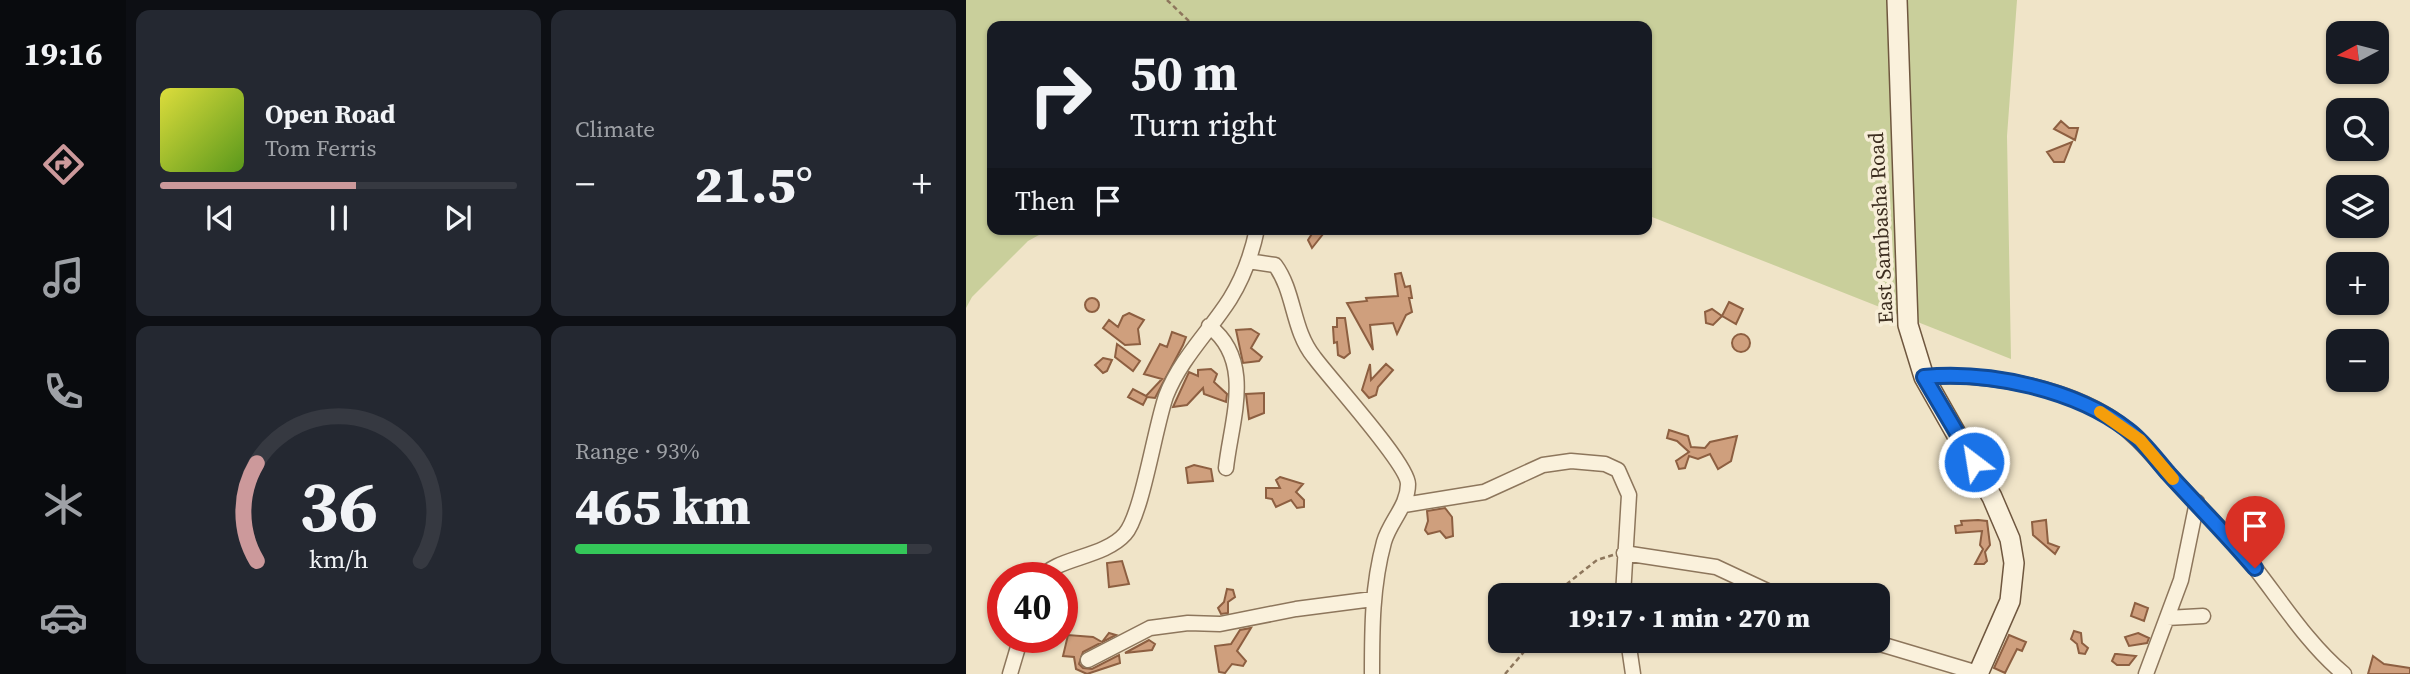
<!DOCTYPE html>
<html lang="en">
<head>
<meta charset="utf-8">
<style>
	body { margin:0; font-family:"Source Serif 4",serif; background:#242831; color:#f1f3f6; height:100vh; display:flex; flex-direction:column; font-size:26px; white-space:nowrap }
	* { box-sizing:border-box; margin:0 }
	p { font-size:23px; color:#9ea1a6 }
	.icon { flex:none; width:38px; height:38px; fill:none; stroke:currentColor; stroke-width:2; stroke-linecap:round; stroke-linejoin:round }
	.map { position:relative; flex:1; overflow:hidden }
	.side { display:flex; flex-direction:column; gap:10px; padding:10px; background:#0d0f14; width:840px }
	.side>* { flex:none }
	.banner { position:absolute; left:21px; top:21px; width:665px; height:214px; border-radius:14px; box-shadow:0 2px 5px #0004; background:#171b24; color:#f1f3f6; overflow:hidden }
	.needle { width:46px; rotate:263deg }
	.buttons { position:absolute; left:1360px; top:21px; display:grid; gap:14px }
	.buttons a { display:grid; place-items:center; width:63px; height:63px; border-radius:14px; background:#171b24; box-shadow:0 2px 5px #0004; font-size:35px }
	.speed { position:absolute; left:21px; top:562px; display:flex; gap:14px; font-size:35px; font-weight:700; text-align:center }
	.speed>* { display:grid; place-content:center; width:91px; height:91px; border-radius:50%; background:#171b24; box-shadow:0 2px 5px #0004; line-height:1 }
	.speed .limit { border:10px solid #d22; background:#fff; color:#111 }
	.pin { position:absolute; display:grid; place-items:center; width:60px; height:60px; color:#fff; margin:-72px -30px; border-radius:50% 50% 50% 0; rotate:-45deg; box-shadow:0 0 7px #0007 }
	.pin .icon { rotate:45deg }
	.me { position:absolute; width:77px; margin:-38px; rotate:329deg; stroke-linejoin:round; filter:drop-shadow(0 0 5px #0008) }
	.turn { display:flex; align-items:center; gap:24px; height:147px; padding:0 28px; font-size:32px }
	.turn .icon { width:91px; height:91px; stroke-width:2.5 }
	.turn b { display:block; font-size:49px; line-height:60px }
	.then { display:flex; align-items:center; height:66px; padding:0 28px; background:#0003; gap:14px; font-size:26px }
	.big { font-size:52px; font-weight:800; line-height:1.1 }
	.side .tile { flex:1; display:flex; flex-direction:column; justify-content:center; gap:10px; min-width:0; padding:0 24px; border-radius:14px; background:#242831 }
	.side .dial { align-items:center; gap:0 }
	.dial svg { height:182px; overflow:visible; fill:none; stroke:#363941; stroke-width:7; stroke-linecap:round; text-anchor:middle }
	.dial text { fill:#f1f3f6; stroke:none }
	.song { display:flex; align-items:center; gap:21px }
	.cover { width:84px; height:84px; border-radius:10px; background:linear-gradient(135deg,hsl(60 70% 55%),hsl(90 70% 35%)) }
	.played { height:7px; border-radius:4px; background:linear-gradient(90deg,#cc999b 55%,#363941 55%) }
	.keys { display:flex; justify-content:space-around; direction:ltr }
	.heat { display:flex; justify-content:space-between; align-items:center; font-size:38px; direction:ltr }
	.charge { height:10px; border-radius:5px; background:linear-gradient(90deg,#34c759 93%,#363941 0) }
	.side .tiles { flex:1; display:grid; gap:10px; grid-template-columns:repeat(2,1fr) }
	.trip { position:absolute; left:522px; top:583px; width:402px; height:70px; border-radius:14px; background:#171b24; box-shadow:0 2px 5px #0004; font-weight:800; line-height:70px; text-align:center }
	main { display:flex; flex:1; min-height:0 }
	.menu { display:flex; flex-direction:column; width:126px; justify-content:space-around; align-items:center; background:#090b0e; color:#9ea1a6 }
	.menu .icon { width:49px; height:49px }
	.menu .on { color:#cc999b }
	.menu b { font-size:32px; color:#f1f3f6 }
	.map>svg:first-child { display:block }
</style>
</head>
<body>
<main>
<nav class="menu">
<b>19:16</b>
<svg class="icon on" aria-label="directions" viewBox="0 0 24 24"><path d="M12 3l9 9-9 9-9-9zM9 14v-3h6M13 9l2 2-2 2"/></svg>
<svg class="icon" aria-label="music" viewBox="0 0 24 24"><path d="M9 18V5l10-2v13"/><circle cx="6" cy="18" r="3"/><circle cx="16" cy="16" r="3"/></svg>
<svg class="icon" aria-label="phone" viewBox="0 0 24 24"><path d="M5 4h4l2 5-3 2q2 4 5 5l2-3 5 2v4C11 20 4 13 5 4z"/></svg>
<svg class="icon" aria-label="climate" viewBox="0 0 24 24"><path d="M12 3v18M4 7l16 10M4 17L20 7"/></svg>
<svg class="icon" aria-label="car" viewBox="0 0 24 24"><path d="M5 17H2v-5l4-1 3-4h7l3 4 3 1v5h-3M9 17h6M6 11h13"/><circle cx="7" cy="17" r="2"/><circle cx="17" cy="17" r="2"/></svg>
</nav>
<section class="side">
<div class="tiles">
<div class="tile">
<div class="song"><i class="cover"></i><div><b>Open Road</b><p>Tom Ferris</p></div></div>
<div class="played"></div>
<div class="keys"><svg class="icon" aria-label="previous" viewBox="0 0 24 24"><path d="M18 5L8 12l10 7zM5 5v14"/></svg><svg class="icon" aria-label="pause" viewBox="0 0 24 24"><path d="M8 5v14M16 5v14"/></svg><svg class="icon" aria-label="next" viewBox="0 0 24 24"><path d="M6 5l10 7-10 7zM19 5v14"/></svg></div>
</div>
<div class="tile"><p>Climate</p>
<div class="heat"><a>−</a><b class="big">21.5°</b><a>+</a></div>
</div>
<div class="tile dial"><svg viewBox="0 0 100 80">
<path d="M14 69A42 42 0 1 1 86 69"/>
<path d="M14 69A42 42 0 0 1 14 26" stroke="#cc999b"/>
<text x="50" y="56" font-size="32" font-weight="700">36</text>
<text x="50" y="72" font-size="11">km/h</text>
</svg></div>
<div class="tile"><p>Range · 93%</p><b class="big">465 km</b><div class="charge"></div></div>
</div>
</section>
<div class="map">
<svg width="1444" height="674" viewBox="0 0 1444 674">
	<rect width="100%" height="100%" fill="#f0e4c8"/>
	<path fill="#c9cf9b" d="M0 0H1051L1041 136 1045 359 681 215V26H26V229H84L62 241 6 297 0 308Z"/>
	<path fill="#cf9f7d" stroke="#8d5f41" stroke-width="2" d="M1095 121 1103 128H1112L1109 140 1088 129Z
		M1106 142 1098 162H1088L1081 152Z
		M349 229H361L346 248 342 240Z
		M435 273 439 287 444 286 446 298H443L446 312 440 315 431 334 427 323 404 325 407 350 381 303 401 301 400 298 432 296 429 274Z
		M119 305a7 7 0 1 1 14 0a7 7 0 1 1-14 0Z
		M763 302 777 309 770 324 756 316 747 325 740 323 739 312 746 309 756 316Z
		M163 313 178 320 172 329 174 344 159 345 137 328 143 320 152 327 157 316Z
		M371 318H379L384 353 378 358 372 355 371 342 368 343 367 327H371Z
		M285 329 293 334 285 348 296 357 293 361 277 363 270 330Z
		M206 332 220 337 217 345 189 398 181 397 177 405 162 397 167 389 180 396 196 379 178 374 194 344 201 347Z
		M766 343a9 9 0 1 1 18 0a9 9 0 1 1-18 0Z
		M151 344 174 361 167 371 149 357Z
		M137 358 146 360 141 371 137 373 129 365Z
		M404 364 405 380 420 364 427 370 412 387 410 395 403 398 396 390Z
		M245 369 251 374 248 382 261 394 260 402 238 394 237 388 221 405 207 407 223 372 232 376V370Z
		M298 393V413L283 419 280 394Z
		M703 430 722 436 725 447 739 448 744 442 771 436 765 461 752 469 744 454 732 459 723 456 719 468 713 469 710 461 723 452 711 441 701 438Z
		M228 465 245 469 247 481 222 483 220 468Z
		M314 477 337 484 330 492 338 500V507L331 508 325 500 310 507 306 499 300 498V488H314L310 480Z
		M479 508 486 517 487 536 480 538 474 531 462 534 459 530 462 521 461 511Z
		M1012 520 1021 521 1024 545 1019 552 1021 561 1018 564H1009L1017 549 1014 545 1016 531 990 533 989 526 996 525 995 521Z
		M1080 520 1082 543 1093 547 1089 554 1067 535 1066 522Z
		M156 561 163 584 143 587 141 563Z
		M261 589 267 590 269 597 262 602V613L255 614 252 608 258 602Z
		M1169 603 1182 608 1178 621 1165 616Z
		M285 628 271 651 280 661 277 666 266 664 259 673 253 672 249 646 265 644 274 630Z
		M1108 631 1115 633 1116 643 1122 648 1119 654 1113 653 1111 644 1105 639Z
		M143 633 150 635 117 652 113 664 117 668 126 669 153 655 154 663 121 674 110 669 108 657 97 656 102 635 127 637 136 642Z
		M1172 633 1183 638 1181 643 1163 646 1159 637Z
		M1043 635 1060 642 1056 651 1051 649 1039 673 1028 668Z
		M183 640 189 644 186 650 159 653Z
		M1149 654H1151L1170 656 1163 665H1151L1146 661Z
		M1407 656 1418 664 1444 668V674H1402Z"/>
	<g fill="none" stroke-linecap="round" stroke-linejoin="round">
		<defs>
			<path id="street" d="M282 261 309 265C329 292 326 330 348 357 364 379 442 464 442 484 442 506 424 521 418 542 406 586 406 629 406 674
				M243 326C289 361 265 421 260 468
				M958 377C1017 372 1096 386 1147 419 1170 435 1185 454 1203 474 1232 506 1263 535 1289 568 1317 604 1343 645 1378 674
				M438 505 518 492 577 465 605 461 639 464 652 470 663 495 657 595
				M658 553 750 567 810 595
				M76 578C88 558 138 558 159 534 176 515 189 427 200 396 215 358 243 332 264 299 277 278 286 253 291 229
				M1201 618 1237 616
				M662 640 667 674
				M901 640 1015 674
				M122 660 184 628 222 623 254 624 330 609 407 599
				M44 674 55 637
				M1180 674 1215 580 1231 502"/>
			<path id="secondary" d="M931 0 942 325 958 377 1026 497 1044 539 1048 563 1044 601 1012 674"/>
		</defs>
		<use href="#street" stroke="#8d765c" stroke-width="17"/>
		<use href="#secondary" stroke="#6f573f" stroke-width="22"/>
		<path stroke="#8d765c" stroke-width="2.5" stroke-dasharray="5 3.5" stroke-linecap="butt" d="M201 0 228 26
			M587 595 631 560 647 555
			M539 674 568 640"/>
		<use href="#street" stroke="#faf1dc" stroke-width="14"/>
		<use href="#secondary" stroke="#faf1dc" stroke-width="19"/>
	</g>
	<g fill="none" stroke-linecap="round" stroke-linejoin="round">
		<defs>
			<path id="route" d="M1008 462 958 377C1023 371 1109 389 1162 430 1178 442 1189 458 1202 473 1231 505 1261 535 1289 568"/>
		</defs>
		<use href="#route" stroke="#114b97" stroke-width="18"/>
		<use href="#route" stroke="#1a73e8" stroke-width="12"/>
		<path stroke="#f59e0b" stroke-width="12" d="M1134 412 1174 440 1207 479"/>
	</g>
	<g text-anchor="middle" stroke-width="7" stroke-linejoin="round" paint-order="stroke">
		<g font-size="21" fill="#3d2e20" stroke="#f7eed8">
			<text transform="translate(915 228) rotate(-93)" y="7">East Sambasha Road</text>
		</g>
	</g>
</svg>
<div class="buttons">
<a><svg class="needle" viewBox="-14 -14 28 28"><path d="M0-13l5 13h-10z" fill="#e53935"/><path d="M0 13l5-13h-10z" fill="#9ea1a6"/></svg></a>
<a><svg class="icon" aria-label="search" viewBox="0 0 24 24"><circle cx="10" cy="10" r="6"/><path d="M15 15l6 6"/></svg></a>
<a><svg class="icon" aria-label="layers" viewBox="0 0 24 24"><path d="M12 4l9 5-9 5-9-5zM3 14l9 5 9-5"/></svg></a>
<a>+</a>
<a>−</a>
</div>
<div class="speed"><div class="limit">40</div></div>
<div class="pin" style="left:1289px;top:568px;background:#d93025"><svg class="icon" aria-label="arrive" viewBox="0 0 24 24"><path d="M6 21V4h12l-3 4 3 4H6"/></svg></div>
<svg class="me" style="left:1008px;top:462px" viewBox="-20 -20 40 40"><circle r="17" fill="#1a73e8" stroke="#fff" stroke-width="3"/><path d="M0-11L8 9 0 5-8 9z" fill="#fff"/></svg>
<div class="trip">19:17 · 1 min · 270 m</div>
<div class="banner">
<div class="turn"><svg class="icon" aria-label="right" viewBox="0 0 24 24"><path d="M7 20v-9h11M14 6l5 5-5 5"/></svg><div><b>50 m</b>Turn right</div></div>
<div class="then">Then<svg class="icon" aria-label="arrive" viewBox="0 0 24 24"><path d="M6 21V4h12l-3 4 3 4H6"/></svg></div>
</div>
</div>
</main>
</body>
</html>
